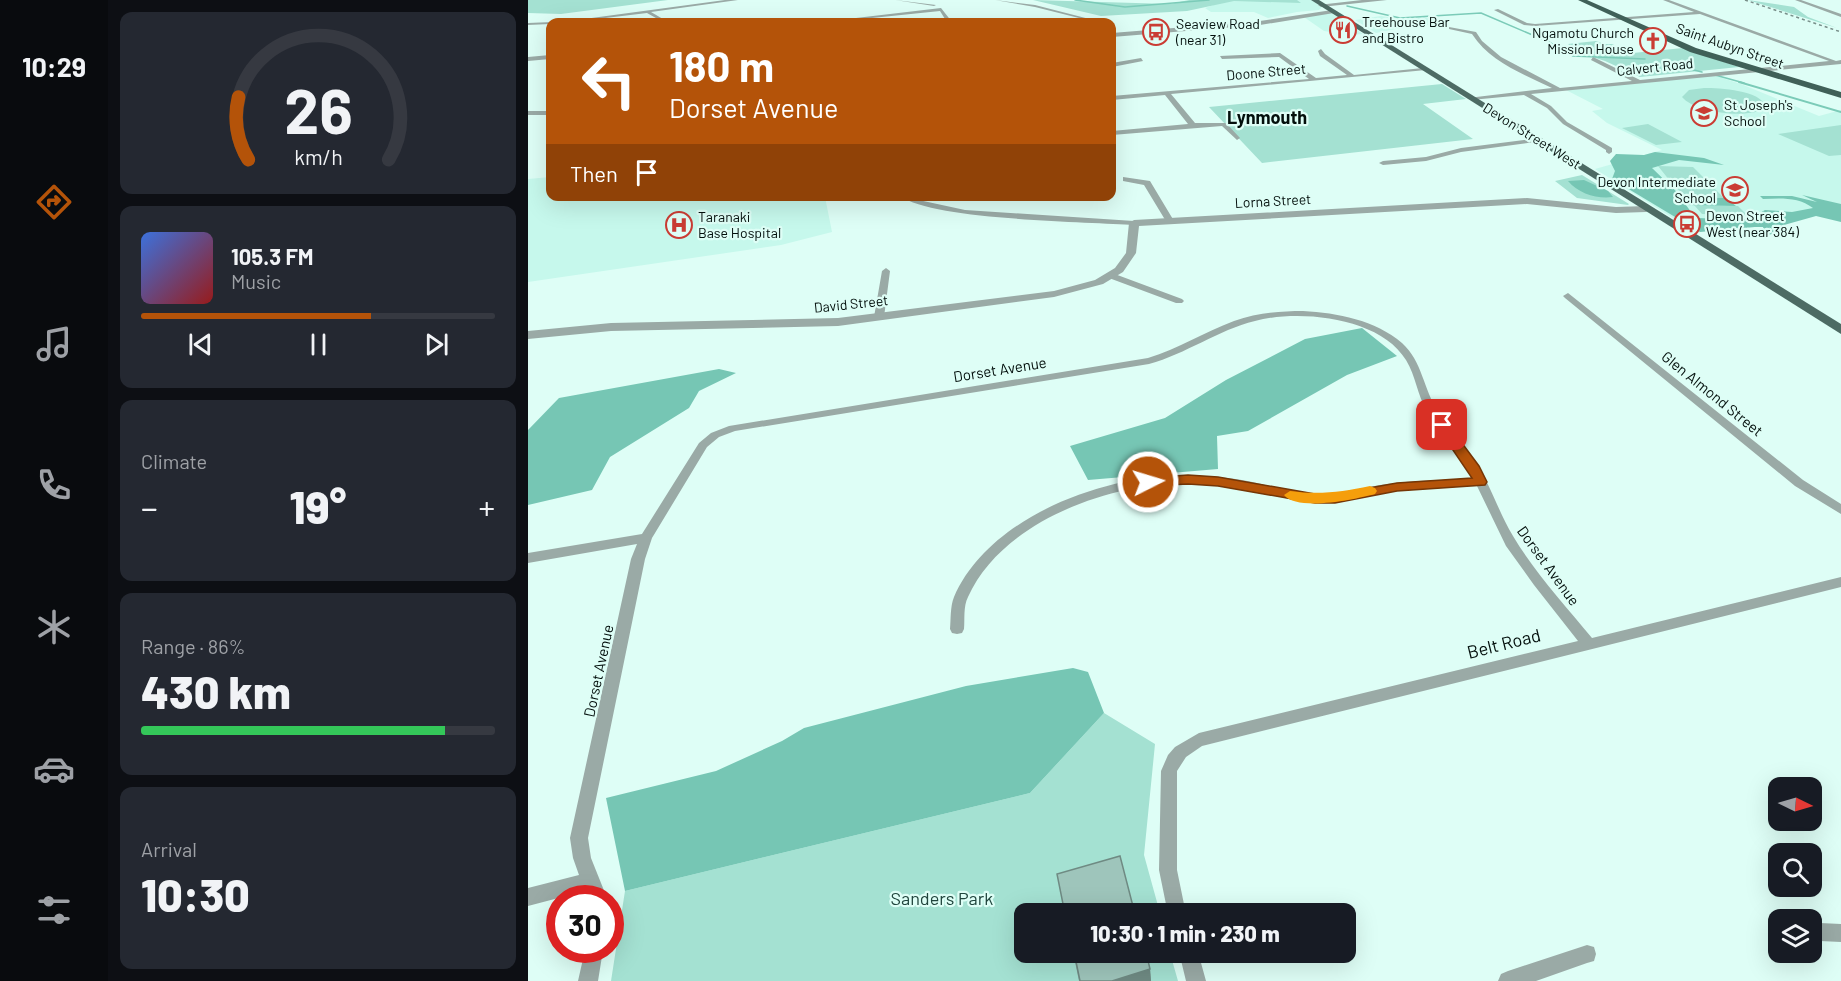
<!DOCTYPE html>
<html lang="en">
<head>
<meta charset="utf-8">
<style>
	body { margin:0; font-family:Barlow,sans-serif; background:#242831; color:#f1f3f6; height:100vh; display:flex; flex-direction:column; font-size:22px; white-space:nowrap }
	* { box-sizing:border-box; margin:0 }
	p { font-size:20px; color:#9ea1a6 }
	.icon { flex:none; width:33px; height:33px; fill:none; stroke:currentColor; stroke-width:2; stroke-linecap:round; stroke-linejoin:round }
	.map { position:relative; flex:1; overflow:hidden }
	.details { display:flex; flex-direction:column; gap:12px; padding:12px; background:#0d0f14; width:420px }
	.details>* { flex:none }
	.banner { position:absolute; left:18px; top:18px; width:570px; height:183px; border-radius:12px; box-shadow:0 6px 24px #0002; background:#b45309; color:#fff; overflow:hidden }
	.needle { width:39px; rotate:95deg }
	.buttons { position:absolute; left:1240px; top:777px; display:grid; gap:12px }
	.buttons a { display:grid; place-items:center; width:54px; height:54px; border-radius:12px; background:#171b24; box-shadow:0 6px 24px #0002; font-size:30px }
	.speed { position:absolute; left:18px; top:885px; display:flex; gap:12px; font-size:30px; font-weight:700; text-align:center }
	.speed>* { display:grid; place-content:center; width:78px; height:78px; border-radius:50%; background:#171b24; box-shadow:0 6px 24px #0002; line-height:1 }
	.speed .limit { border:9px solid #d22; background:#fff; color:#111 }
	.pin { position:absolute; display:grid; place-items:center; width:51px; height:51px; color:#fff; margin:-26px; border-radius:12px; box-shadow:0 3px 9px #0006 }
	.me { position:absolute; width:66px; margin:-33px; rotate:85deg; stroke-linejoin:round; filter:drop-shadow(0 0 4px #0008) }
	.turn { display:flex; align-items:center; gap:21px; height:126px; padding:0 24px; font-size:27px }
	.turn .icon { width:78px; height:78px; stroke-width:2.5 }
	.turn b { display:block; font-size:42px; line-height:51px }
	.then { display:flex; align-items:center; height:57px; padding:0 24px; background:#0003; gap:12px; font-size:22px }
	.big { font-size:45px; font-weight:800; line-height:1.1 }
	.details .card { flex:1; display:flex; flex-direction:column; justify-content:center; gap:9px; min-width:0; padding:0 21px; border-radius:12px; background:#242831 }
	.details .dial { align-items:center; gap:0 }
	.dial svg { height:156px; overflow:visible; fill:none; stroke:#363941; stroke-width:7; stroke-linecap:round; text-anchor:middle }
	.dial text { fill:#f1f3f6; stroke:none }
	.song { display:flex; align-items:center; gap:18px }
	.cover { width:72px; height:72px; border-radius:9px; background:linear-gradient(135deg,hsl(220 70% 55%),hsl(0 70% 35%)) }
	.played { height:6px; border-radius:3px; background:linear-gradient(90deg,#b45309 65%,#363941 65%) }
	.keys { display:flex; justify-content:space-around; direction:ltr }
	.heat { display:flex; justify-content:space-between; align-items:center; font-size:33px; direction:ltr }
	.charge { height:9px; border-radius:4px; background:linear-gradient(90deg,#34c759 86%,#363941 0) }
	.trip { position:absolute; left:486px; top:903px; width:342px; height:60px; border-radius:12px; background:#171b24; box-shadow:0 6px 24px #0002; font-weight:800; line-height:60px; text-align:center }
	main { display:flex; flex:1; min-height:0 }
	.menu { display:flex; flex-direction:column; width:108px; justify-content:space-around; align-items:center; background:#090b0e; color:#9ea1a6 }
	.menu .icon { width:42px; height:42px }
	.menu .current { color:#b45309 }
	.menu b { font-size:27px; color:#f1f3f6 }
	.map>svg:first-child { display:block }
</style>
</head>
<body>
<main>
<nav class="menu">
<b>10:29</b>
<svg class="icon current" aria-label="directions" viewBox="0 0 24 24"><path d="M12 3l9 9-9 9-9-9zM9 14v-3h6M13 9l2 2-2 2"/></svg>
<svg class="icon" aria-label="music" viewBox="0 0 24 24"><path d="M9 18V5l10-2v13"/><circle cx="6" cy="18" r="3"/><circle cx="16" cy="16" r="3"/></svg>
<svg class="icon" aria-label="phone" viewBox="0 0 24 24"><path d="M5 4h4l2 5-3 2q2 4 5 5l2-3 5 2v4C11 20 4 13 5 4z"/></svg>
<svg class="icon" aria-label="climate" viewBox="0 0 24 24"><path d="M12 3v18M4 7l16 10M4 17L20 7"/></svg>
<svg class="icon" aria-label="car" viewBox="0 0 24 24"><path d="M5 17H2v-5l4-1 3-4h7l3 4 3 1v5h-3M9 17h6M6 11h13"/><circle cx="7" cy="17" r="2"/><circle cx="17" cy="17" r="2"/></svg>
<svg class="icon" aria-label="filters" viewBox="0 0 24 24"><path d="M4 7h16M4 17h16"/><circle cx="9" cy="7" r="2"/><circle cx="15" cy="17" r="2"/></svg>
</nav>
<section class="details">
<div class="card dial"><svg viewBox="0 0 100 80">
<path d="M14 69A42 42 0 1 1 86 69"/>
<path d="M14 69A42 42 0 0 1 9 37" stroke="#b45309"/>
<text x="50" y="56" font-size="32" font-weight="700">26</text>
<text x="50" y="72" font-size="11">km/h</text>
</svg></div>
<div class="card">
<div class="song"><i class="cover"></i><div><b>105.3 FM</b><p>Music</p></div></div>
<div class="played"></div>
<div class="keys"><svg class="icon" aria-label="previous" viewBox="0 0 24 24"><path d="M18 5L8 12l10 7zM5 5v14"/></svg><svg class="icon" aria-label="pause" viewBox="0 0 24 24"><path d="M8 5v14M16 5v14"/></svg><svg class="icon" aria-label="next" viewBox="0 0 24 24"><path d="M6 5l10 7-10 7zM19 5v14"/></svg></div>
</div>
<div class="card"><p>Climate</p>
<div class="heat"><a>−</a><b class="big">19°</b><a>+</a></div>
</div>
<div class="card"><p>Range · 86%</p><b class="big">430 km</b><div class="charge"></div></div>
<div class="card"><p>Arrival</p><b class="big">10:30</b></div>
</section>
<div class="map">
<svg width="1313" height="981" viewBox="0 0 1313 981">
	<rect width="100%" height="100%" fill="#defef6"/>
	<path fill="#c6f8ec" d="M700 0H784L794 7 791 10 769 12 740 18 726 12H683L677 8Z
		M803 13 835 34 822 35 796 31 773 15Z
		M853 16 871 19 896 17 921 25H888L848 33 827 20Z
		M1185 75 1213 84 1291 116 1313 110V211L1167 232 1067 169 1134 150 1079 123 1064 111 1075 109 1038 90Z
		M22 177V196L297 197 304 232 253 245 0 282V179Z"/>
	<path fill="#a4e1d2" d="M0 0H140L33 14 0 13Z
		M505 0 642 4 661 0H769L773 3 706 1 659 11 573 16Z
		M1220 0 1266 7 1280 17 1309 28Z
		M1068 41 1077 44H1084L1105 53 1155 48 1211 67 1112 77 1077 61 1052 53 1040 44Z
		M914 84 938 99 895 104 945 139 734 163 681 107Z
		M1176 88C1192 88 1233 90 1238 107 1223 120 1167 113 1154 97L1161 90Z
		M1120 124 1154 142 1128 145 1094 128Z
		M1313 125V155L1301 156 1250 134Z
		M1130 166 1165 167 1196 198 1157 197 1143 182 1153 181H1142Z
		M1054 175 1101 204 1100 205 1049 198 1027 181Z
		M1166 205 1210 206 1219 215 1174 214Z
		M576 713 627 744 616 855 632 913 496 914V952L642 953 650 981H83L97 891 502 793Z"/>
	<path fill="#76c6b4" d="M1127 152 1176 158 1196 165 1151 160 1124 168 1154 197 1198 198 1208 206 1158 205 1163 212 1169 214 1171 218 1210 220 1223 218 1237 210 1264 212 1285 208C1271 197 1253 198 1235 199L1232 196H1264L1289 202 1274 195 1313 204V222L1288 216 1256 225 1252 228 1253 233 1237 235 1235 227H1227L1172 232 1084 179 1087 171 1082 161 1088 154 1116 155Z
		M1056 180 1080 191 1085 197C1069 199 1051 194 1040 181Z
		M834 328 869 356 819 375 720 431 689 436 690 469 560 480 542 446 637 418 698 380 777 339Z
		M191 369 208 373 171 391 161 408 82 457 64 490 0 505V430L31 398Z
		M545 668 560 672 576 713 502 793 97 891 78 798 188 771 254 741 276 728 438 686Z"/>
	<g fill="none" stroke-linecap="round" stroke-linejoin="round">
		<path stroke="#7bcbb8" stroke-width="1.5" d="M547 0 597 7 681 0
			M819 6 872 18 953 13 1021 42 1045 56 1117 59
			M1141 64 1174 72
			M1187 75 1216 83"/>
		<path stroke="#7bcbb8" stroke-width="2" d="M1211 82 1313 112"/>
		<path fill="#9aaaa6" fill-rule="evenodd" d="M197 0H210L123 12 140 22H135L119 13 44 22H34Z
			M367 0 408 5 406 6Z
			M467 0 507 5 573 22H567L507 7Z
			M1135 0H1141L1308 61 1313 60V64L1003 94 1023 106 1039 122 1084 148V152L1081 154 1078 152V150L1035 124 1019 108 996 95 943 100 940 98 1024 88C995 74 962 62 944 34L921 29V27L948 32 954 41 973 57 1032 88 1104 81 1063 60 1065 57 1112 80 1301 61 1172 14 1007 26 996 25 966 10 970 9 999 23 1007 24 1166 12Z
			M1267 0H1273L1313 14V17Z
			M413 8 424 22H385L417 19 412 11 305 22H294Z
			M24 22 22 24 0 25V23Z
			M793 49 797 54 826 75 895 68 898 70 643 94 667 123H698L712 138 709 140 694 126 584 135V131L660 124 637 95 584 100V96L781 79 751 57 694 59 692 56 752 53 788 78 819 75 792 56 790 51Z
			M22 55V59L0 61V57Z
			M613 58 615 61 584 67V63Z
			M1012 138 1014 139V141L933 152 898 161 855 165 851 163 855 161 898 157 933 148Z
			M595 177 622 181 646 221 645 223H639L616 185 595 181Z
			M373 196H382L386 199 437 210 606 221 610 223 606 225C561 222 402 220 373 196Z
			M358 268 362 271 356 317 351 320 346 317 354 271Z
			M584 273 654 299 656 301 654 303H648L581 278V274Z
			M1040 293 1275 480 1313 504V514L1267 486 1037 298 1035 296Z
			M775 311C810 313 847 320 874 343 895 362 895 389 910 411 921 429 937 444 948 463 963 486 971 513 985 536 1007 573 1037 605 1064 638L1313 577V587L674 746 658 757 649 771V870L658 914H640L631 870 633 771 640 755 647 747 671 733 1050 641 1006 585 978 546 949 486C919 487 888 487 858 491 835 495 813 503 790 503 769 503 749 495 728 491 706 486 682 483 660 483 582 483 474 521 440 597 435 607 437 619 436 629L434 633 429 634 424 633 422 629C423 619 422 607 426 597 461 516 578 474 661 475 684 476 707 478 729 483 750 488 770 495 791 495 814 495 836 487 859 484 887 480 916 480 945 479 932 454 913 435 899 411 889 395 888 376 878 360 852 317 771 309 727 321 690 330 658 354 621 364L207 431 191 437 179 447 124 538 117 559 60 838 63 858 79 898H61L57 891 0 906V888L51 875 45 858 42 838 103 559 109 544 0 563V553L114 534 171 443 183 433 201 426 620 358C650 349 676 332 706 321 729 313 752 311 775 311Z
			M1292 923 1313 924V942L1292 941 1285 939V925Z
			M1059 945 1066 947 1068 954 1066 961 1059 963 1008 981H970L973 974 980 971Z
			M57 950H75L70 981H50Z
			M651 952H670L678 981H658Z"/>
		<path fill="#9aaaa6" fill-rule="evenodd" d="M834 0H859L793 7 790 5Z
			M804 10 806 13 732 25 584 37V33L732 21Z
			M0 111H22V115H0Z
			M999 198 1088 207 1118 206 1123 209 1118 212 1088 213 999 204 611 226 608 253 595 272 575 284 526 297 310 326 83 331 0 339V331L83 323 310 318 526 291 567 280 587 268 598 253 601 223 606 220Z"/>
		<path fill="#4d6b64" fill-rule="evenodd" d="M783 0H791L1313 324V334Z"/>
		<path fill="#406058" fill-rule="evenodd" d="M1050 0H1059L1168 48 1313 92V98L1162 52Z"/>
		<path stroke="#788e89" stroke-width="1.5" stroke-dasharray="3 3" stroke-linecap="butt" d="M1217 0 1313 32"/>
	</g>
	<path fill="#88a9a1" d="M545 952H618L622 969 623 981H551Z"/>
	<path fill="#6f8a83" d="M622 969 623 981H584Z"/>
	<path fill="#9ec5bb" stroke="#6f8a83" stroke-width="1.5" d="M592 856 607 914H537L529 874Z
		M546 952H618L622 969 584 981H552Z"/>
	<path fill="#b45309" stroke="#753606" stroke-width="1.5" d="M914 422 919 423 951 466 959 482 957 485 869 491 807 503H787L690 486 660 484 620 486 613 482 620 478 660 475 690 477 787 494H807L869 483 944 478 908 425Z"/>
	<path fill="#f59e0b" d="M842 486 847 488 849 491 847 494C828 499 770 512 756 495L762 491C791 495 814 492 842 486Z"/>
	<defs>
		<symbol id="restaurant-ring" viewBox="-11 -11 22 22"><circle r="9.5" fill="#defef6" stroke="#ca3c34" stroke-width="1.5"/><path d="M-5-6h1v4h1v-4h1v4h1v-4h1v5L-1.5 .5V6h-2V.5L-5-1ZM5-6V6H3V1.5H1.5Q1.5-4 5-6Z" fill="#ca3c34"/></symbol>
		<symbol id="bus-ring" viewBox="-11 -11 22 22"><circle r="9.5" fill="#defef6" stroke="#ca3c34" stroke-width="1.5"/><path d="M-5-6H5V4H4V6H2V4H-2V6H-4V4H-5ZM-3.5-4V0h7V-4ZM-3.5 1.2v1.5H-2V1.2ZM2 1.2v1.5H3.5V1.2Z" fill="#ca3c34"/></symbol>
		<symbol id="church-ring" viewBox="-11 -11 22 22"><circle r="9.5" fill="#defef6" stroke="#ca3c34" stroke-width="1.5"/><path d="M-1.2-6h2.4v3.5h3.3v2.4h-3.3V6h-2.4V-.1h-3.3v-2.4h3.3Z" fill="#ca3c34"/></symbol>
		<symbol id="school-ring" viewBox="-11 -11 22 22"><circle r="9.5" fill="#defef6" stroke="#ca3c34" stroke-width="1.5"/><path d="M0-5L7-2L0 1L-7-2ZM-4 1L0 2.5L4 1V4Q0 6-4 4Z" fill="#ca3c34"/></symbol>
		<symbol id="hospital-ring" viewBox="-11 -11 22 22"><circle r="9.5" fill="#defef6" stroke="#ca3c34" stroke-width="1.5"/><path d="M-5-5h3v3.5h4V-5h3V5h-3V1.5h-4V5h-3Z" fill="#ca3c34"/></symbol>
	</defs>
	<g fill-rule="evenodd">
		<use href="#restaurant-ring" x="800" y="15" width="30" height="30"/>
		<use href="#bus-ring" x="613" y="17" width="30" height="30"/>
		<use href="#church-ring" x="1110" y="26" width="30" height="30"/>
		<use href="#school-ring" x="1161" y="98" width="30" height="30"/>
		<use href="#school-ring" x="1192" y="175" width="30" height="30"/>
		<use href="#bus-ring" x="1144" y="209" width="30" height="30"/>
		<use href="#hospital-ring" x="136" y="210" width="30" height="30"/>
	</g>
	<g text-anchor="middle" stroke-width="4.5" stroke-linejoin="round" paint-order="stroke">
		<g font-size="14" fill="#030f0c" stroke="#defef6" text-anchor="start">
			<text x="834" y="27">Treehouse Bar<tspan x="834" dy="16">and Bistro</tspan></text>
			<text x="648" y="29">Seaview Road<tspan x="648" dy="16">(near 31)</tspan></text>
			<text x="1106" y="38" text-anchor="end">Ngamotu Church<tspan x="1106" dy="16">Mission House</tspan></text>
			<text x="1196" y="110">St Joseph's<tspan x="1196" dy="16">School</tspan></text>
			<text x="1188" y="187" text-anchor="end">Devon Intermediate<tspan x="1188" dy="16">School</tspan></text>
			<text x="1178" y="221">Devon Street<tspan x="1178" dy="16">West (near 384)</tspan></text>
			<text x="170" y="222">Taranaki<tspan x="170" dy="16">Base Hospital</tspan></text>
		</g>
		<g font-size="14" fill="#030f0c" stroke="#defef6">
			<text transform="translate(1202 46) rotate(19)" y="5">Saint Aubyn Street</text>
			<text transform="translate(1127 67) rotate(-6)" y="5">Calvert Road</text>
			<text transform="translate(738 72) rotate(-5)" y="5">Doone Street</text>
			<text transform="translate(1004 136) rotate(32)" y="5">Devon Street West</text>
			<text transform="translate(745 201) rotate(-3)" y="5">Lorna Street</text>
			<text transform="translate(323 304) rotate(-6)" y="5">David Street</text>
		</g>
		<g font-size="15" fill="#030f0c" stroke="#defef6">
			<text transform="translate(472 370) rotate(-9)" y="5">Dorset Avenue</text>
			<text transform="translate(1184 394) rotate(39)" y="5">Glen Almond Street</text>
			<text transform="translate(1020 566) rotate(54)" y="5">Dorset Avenue</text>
			<text transform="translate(71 671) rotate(-78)" y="5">Dorset Avenue</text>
		</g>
		<g font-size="18" font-weight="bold" fill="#030f0c" stroke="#defef6">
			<text x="739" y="124">Lynmouth</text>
		</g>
		<g font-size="18" fill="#030f0c" stroke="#defef6">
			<text transform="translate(976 644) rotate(-14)" y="6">Belt Road</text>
		</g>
		<g font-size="18" fill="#20453d" stroke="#defef6">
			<text x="414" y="905">Sanders Park</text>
		</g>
	</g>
</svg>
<div class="buttons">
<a><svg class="needle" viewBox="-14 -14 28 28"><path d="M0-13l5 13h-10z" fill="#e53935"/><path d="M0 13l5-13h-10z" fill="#9ea1a6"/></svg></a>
<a><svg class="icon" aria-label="search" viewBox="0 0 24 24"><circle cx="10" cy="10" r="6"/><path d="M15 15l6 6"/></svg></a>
<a><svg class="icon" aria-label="layers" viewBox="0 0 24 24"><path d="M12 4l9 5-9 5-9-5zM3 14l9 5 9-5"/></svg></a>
</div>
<div class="speed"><div class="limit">30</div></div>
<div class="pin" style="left:914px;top:425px;background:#d93025"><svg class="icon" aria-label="arrive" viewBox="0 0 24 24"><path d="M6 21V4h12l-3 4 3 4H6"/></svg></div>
<svg class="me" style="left:620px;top:482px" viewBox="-20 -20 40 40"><circle r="17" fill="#b45309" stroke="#fff" stroke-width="3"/><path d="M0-11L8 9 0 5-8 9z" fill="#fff"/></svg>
<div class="trip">10:30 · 1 min · 230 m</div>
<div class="banner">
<div class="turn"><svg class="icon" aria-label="left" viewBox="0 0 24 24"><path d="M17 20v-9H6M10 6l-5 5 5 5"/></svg><div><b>180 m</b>Dorset Avenue</div></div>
<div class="then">Then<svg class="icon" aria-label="arrive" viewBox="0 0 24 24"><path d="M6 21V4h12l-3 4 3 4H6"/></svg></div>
</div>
</div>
</main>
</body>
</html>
